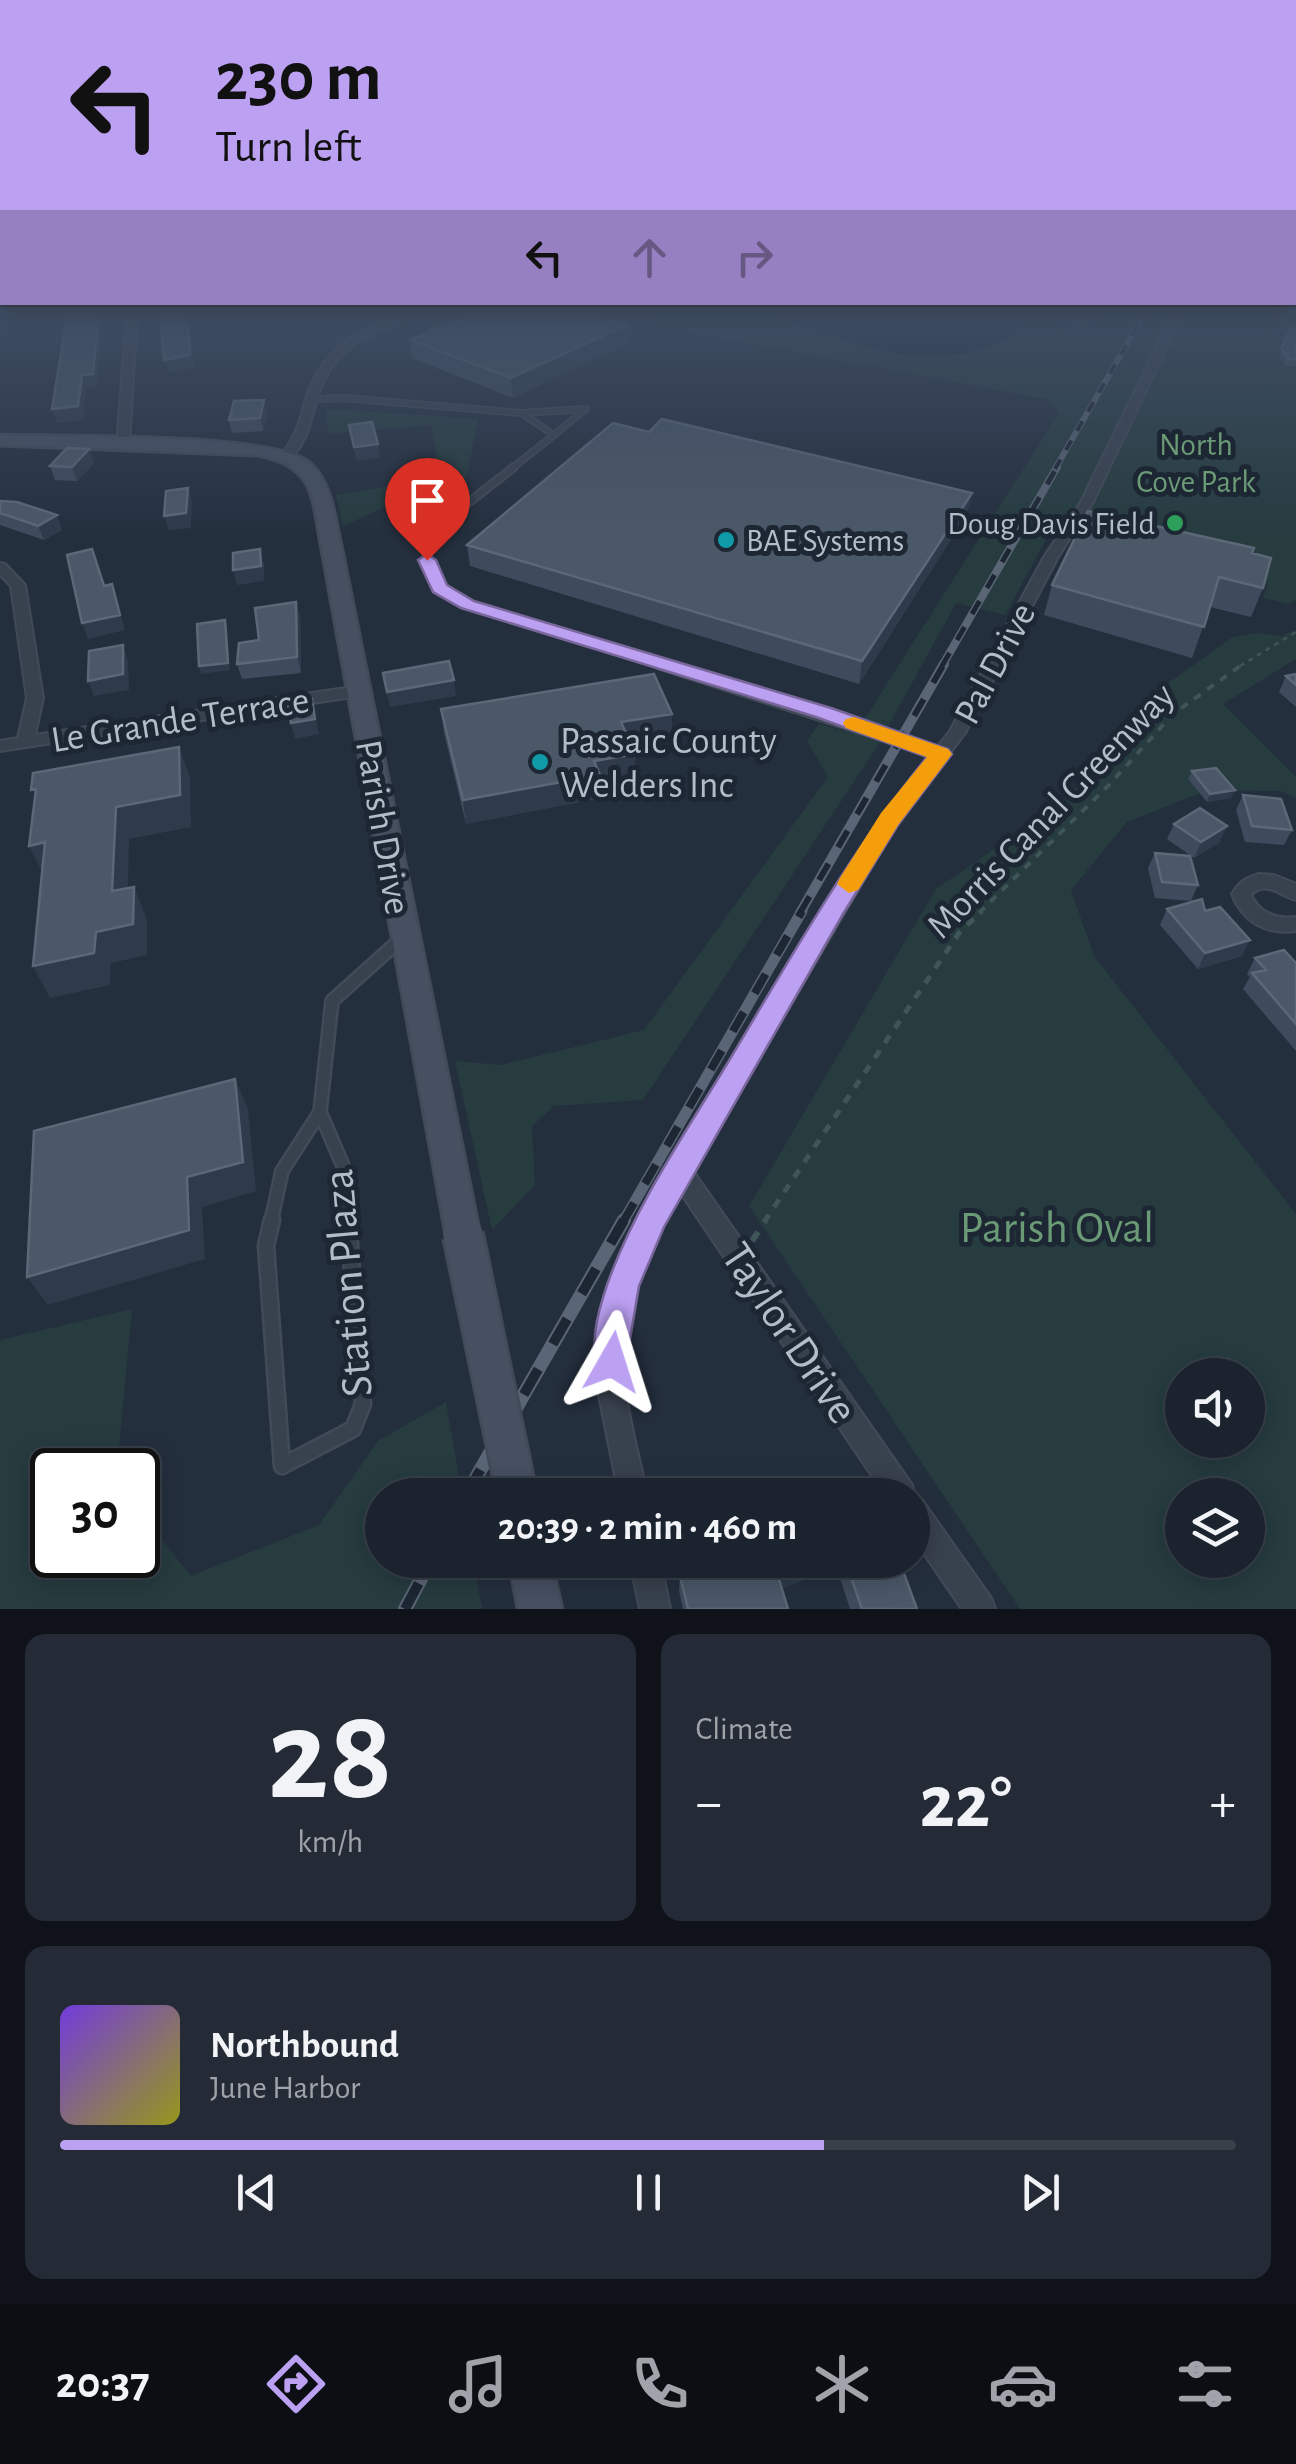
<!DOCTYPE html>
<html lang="en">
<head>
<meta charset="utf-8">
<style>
	body { margin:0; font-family:"Alegreya Sans",sans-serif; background:#242b36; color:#f1f3f6; height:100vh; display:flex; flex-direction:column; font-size:38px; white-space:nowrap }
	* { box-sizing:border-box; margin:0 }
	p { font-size:32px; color:#a0a4aa }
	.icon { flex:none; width:55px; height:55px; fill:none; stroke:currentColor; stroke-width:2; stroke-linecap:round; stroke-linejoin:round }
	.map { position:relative; height:1609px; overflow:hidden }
	.panel { display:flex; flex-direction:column; gap:25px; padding:25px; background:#0f1319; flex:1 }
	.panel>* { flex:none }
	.guide { position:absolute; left:0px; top:0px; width:1298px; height:305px; box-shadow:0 5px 25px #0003,0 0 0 2px #39404a; background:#bca0f2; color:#111; overflow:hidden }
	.controls { position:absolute; left:1165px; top:1358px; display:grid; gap:20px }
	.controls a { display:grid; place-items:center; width:100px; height:100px; border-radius:50%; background:#1b232e; box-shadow:0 5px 25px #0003,0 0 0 2px #39404a; font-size:50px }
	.speed { position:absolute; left:30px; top:1448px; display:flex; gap:20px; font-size:50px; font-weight:700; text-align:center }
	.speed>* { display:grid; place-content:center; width:130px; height:130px; border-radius:50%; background:#1b232e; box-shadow:0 5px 25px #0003,0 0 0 2px #39404a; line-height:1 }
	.speed .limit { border:5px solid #111; border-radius:15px; background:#fff; color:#111 }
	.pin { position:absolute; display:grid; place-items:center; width:85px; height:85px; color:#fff; margin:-102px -42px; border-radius:50% 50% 50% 0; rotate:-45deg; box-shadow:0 0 10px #0007 }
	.pin .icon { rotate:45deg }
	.me { position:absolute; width:110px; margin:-55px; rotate:6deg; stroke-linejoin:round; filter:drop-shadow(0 0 8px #0008) }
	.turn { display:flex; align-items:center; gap:35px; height:210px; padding:0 50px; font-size:45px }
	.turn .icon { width:130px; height:130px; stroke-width:2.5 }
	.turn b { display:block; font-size:70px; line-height:85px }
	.lanes { display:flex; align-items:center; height:95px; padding:0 50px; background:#0003; justify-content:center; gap:50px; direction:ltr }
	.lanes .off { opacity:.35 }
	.big { font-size:75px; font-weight:700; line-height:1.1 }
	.panel .card { flex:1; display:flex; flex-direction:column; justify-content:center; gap:15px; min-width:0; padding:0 35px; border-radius:20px; background:#242b36 }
	.panel .dial { align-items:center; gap:0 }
	.dial b { font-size:130px; line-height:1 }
	.song { display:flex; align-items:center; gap:30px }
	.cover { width:120px; height:120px; border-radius:15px; background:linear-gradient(135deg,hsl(260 70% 55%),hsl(60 70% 35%)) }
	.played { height:10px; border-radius:5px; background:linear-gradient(90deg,#bca0f2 65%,#39404a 65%) }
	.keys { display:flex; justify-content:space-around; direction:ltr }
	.heat { display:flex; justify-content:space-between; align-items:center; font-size:55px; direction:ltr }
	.panel .tiles { flex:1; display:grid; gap:25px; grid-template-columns:1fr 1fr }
	.card:last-child { grid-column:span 2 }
	.trip { position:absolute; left:365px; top:1478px; width:565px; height:100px; border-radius:50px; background:#1b232e; box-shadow:0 5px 25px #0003,0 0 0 2px #39404a; font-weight:700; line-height:100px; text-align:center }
	.tabs { display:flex; height:160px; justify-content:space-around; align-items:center; background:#0b0e12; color:#a0a4aa }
	.tabs .icon { width:70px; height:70px }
	.tabs .current { color:#bca0f2 }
	.tabs b { font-size:45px; color:#f1f3f6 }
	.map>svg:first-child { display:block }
</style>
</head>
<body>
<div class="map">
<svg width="1296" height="1609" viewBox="0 0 1296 1609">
	<rect width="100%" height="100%" fill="#242f3e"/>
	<path fill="#263c3f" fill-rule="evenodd" d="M635 311C675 311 720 304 758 311 844 325 883 377 981 349 1001 342 1012 340 1025 323L1010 311H1023L1046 326 1092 333 1108 311H1296V599L1289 604 1263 598 1268 584 1050 532 1005 615 956 603 877 747 643 1100 554 1106 532 1126 535 1185 492 1230 455 1061 501 1065 644 1030 828 777 807 741 819 724 855 734 1059 413 1046 399 685 331Z
		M326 409 478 419 466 482 412 495 343 526 336 495 440 477 431 425 328 434Z
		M1296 630V659L1223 704 1296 777V798L1281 791 1208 790 1127 822 1071 890 1094 956 1296 1214V1609H1020L749 1206 936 889 1066 800 1164 686 1233 637 1257 633 1282 636ZM1182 1375H1248V1440H1182ZM1182 1495H1248V1560H1182Z
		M132 1309 117 1470H52V1555H138V1510L191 1576 319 1525 378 1441 446 1402 462 1495H382V1560H473L482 1609H0V1340Z"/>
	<path fill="#17263c" d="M758 311H1010L1026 323C1012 339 1001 342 981 349 902 372 832 334 758 311Z"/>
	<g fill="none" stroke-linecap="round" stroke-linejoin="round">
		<defs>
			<path id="lane-far4" d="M1041 311 1082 323 1092 311
				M447 333 433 326 464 311
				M312 399 344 398 521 413
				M586 409 554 435 521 413Z
				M511 469 554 435"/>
			<path id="lane-far3" d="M514 467 440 525 428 551 427 562 436 581 468 605 669 666"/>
			<path id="lane-far2" d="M661 664 941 754"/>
			<path id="lane-far1" d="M320 1112 343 1166 348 1222
				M320 1112 332 1001 401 939
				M271 1222 282 1171 320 1112"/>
			<path id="lane" d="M272 1220 266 1246 282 1466 353 1429 363 1404 348 1220"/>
			<path id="street" d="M127 311H137L129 445 123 449 117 445Z
				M408 311H421C386 331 345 337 325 378 311 405 314 434 291 458H283L281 455C296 437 300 421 306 399 320 349 363 327 408 311Z
				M1174 311H1184L1093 502 1058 557 965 733 897 823 693 1171 912 1485 915 1497 922 1500 991 1598 995 1609H962L912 1536V1495H885L680 1192C649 1246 619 1309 623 1374 627 1415 639 1455 647 1495H619L599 1395 598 1335 610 1290 644 1210 884 815 950 731 1044 557 1081 502Z
				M0 563 5 564 25 585 43 698 35 735 359 686 367 691 359 696 0 751V741L18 738 27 698 11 586 0 575Z
				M1259 874 1274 875 1296 884V900C1279 895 1266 880 1251 895 1260 914 1276 919 1296 917V931C1266 935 1243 922 1232 894 1239 882 1245 878 1259 874Z
				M630 1560H660L670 1609H640Z"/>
			<path id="secondary" d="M0 435C57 437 278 432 311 464 333 485 335 522 342 550L480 1235 475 1247 463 1251 451 1247 446 1235 322 550C312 500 317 466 258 455L0 445Z
				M509 1560H551L562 1609H518Z"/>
		</defs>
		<use href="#lane-far4" stroke="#414a57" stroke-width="8"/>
		<use href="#lane-far3" stroke="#414a57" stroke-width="10"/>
		<use href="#lane-far2" stroke="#414a57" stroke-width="14"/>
		<use href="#lane-far1" stroke="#414a57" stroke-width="16"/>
		<use href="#lane" stroke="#414a57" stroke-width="19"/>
		<use href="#street" stroke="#414a57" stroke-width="4"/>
		<use href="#secondary" stroke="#414a57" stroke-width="5"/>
		<path stroke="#3f5557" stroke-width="2.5" stroke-dasharray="5 5" stroke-linecap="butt" d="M1240 666 1296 632"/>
		<path stroke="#3f5557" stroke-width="4" stroke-dasharray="8 8" stroke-linecap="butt" d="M979 913 1109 785 1173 714 1243 664"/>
		<path stroke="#3f5557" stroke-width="5" stroke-dasharray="9 9" stroke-linecap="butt" d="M764 1222 959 933 982 911"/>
		<path stroke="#3f5557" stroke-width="6" stroke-dasharray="11 11" stroke-linecap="butt" d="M752 1241 766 1220"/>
		<use href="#lane-far4" stroke="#38414e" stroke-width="5"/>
		<use href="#lane-far3" stroke="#38414e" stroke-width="6"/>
		<use href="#lane-far2" stroke="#38414e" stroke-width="9"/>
		<use href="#lane-far1" stroke="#38414e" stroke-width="11"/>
		<use href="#lane" stroke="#38414e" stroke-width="14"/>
		<use href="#street" fill="#38414e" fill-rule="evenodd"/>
		<use href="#secondary" fill="#465061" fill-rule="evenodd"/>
		<defs>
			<path id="rail-far4" d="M1055 469 1146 311"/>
			<path id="rail-far3" d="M942 666 1057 467"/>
			<path id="rail-far2" d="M800 913 944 664"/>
			<path id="rail-far1" d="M623 1222 802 911"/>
			<path id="rail" d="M466 1495 624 1220
				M405 1609 431 1560"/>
		</defs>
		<use href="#rail-far4" stroke="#5a6575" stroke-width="6"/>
		<use href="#rail-far3" stroke="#5a6575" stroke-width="8"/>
		<use href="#rail-far2" stroke="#5a6575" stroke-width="10"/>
		<use href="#rail-far1" stroke="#5a6575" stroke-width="11"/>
		<use href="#rail" stroke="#5a6575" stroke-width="14"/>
		<use href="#rail-far4" stroke="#1d2633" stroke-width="4" stroke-dasharray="11" stroke-linecap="butt"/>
		<use href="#rail-far3" stroke="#1d2633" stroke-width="5" stroke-dasharray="15" stroke-linecap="butt"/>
		<use href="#rail-far2" stroke="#1d2633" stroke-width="6" stroke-dasharray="19" stroke-linecap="butt"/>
		<use href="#rail-far1" stroke="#1d2633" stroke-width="8" stroke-dasharray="22" stroke-linecap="butt"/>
		<use href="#rail" stroke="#1d2633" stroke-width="10" stroke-dasharray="29" stroke-linecap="butt"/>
		<defs>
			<path id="secondary-bridge" d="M463 1235 517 1495"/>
		</defs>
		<use href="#secondary-bridge" stroke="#414a57" stroke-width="44" stroke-linecap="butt"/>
		<use href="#secondary-bridge" stroke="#465061" stroke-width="39"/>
	</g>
	<path fill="#3f4b5c" d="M1296 328V366H1285L1279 354 1281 348Z
		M410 340 627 344 513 398 412 358Z
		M264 400 267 413 263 431 232 433 229 420Z
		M649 432 967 514 859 684 470 566 467 545Z
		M89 449 94 463 77 481 55 480 50 466Z
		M0 501 62 530 44 540 0 525Z
		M1252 553 1263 588 1251 617 1210 607 1192 658 1044 615 1052 585Z
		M296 602 300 617 301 673 242 679 237 664Z
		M1296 674V707L1279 692 1286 676Z
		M441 709 672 737 630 744 635 754V778L600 784V798L466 824 444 733Z
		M1192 771 1231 798 1207 802 1188 779Z
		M1243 795 1292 830 1284 845 1245 842 1236 810Z
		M1174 824 1220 842 1194 858 1167 839Z
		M1155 853 1198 885 1191 901 1155 898 1148 868Z
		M1167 909 1205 911 1242 956 1198 969 1160 925Z
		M1255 958 1296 963V1051L1243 989 1250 977 1247 974Z
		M834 1560H899L917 1609H850Z
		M680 1576 804 1580 782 1588 788 1609H683L679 1591Z"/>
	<path fill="#2f3b4b" d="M0 311H5L0 326Z
		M99 311H104L97 387 86 388 83 420 57 423 52 409 82 375Z
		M183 311H187L184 339 180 327Z
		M627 325V344L513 398 511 378Z
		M188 326 191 338 194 367 168 373 164 360Z
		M264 400 267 413 263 431 260 418Z
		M378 444 380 458 356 461 354 447Z
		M89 449 94 463 77 481 72 467Z
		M188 488 192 502 191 528 169 530 164 516Z
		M972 493 967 514 859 684 862 661Z
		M57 515 62 530 44 540 38 526Z
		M260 549 264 564V581L237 585 233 570Z
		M112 584 125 630 88 639 82 623Z
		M296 602 300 617 301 673 297 657Z
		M225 620 227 627 230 670 201 674 199 666Z
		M123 645 128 661 129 690 94 696 88 681Z
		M454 680 456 696 390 707 387 692Z
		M312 699 319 734 295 739 291 723Z
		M672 714V737L622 746 621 722Z
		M179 747 190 778 191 827 129 839 127 923 112 891 116 807Z
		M635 754V778L600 784V798L466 824 463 800 594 761Z
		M1235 790 1231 798 1207 802 1210 794Z
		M1227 826 1220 842 1194 858 1201 842Z
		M45 842V877L29 846Z
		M134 887 147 919V955L111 963 110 985 50 998 33 966 96 932Z
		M1250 940 1242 956 1198 969 1205 953Z
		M235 1079 248 1109 256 1191 202 1207 205 1259 48 1305 27 1277 187 1177Z
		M809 1565 804 1580 774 1591 778 1576Z"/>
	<path fill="#4b5868" stroke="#5c6777" stroke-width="2.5" d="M64 311H99L93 374 82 375 78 406 52 409 66 322H63Z
		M160 311H183L180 327 188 326 190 355 164 360Z
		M481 311H582L627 325 511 378 410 340Z
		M1291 328H1296V359H1288L1281 348Z
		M264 400 260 418 229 420 234 401Z
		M662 419 972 493 862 661 467 545 613 423 649 432Z
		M372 422 378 444 354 447 349 425Z
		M67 448 89 449 72 467 50 466Z
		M188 488 186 513 164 516 166 491Z
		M0 501 17 502 57 515 38 526 0 513Z
		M1088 511 1254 548 1252 553 1271 558 1263 588 1219 577 1204 627 1052 585Z
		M92 549 104 586 112 584 120 615 82 623 67 555Z
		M260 549 261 566 233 570V553Z
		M296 602 297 657 237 664 239 643 259 640 255 608Z
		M225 620 228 663 199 666 197 624Z
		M123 645V674L88 681 89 651Z
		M449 661 454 680 387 692 383 673Z
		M654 674 672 714 621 722 635 754 594 761 600 775 463 800 441 709Z
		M1296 674V685L1286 676Z
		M312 699 315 719 291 723 288 703Z
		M179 747 180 795 116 807 112 891 134 887 133 924 96 932 94 953 33 966 45 842 29 846 36 789 31 790 33 773Z
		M1216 768 1235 790 1210 794 1192 771Z
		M1243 795 1281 799 1292 830 1252 826Z
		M1200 808 1227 826 1201 842 1174 824Z
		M1155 853 1190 856 1198 885 1162 882Z
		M1202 899 1205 911 1220 907 1250 940 1205 953 1167 909Z
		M1284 950 1296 963V1024L1252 973 1266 970 1255 958Z
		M235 1079 243 1162 187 1177 189 1230 27 1277 34 1131Z
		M730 1560H807L809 1565 778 1576 788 1609H688L680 1576Z
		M845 1560H899L917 1609H862Z"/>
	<linearGradient id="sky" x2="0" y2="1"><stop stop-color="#141a22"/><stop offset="0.58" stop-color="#3f4d63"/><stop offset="1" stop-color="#3f4d63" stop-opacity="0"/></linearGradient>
	<rect width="1296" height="536" fill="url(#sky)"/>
	<path fill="#bca0f2" stroke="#7a689d" stroke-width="2.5" d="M427 554 436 560 447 585 474 601 831 708 948 749 952 754 898 825 843 914 664 1227 639 1286 624 1374 612 1379 600 1374C588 1346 598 1312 607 1285 635 1206 684 1135 727 1064 790 959 850 852 927 757L816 717 461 608 433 592 418 560Z"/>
	<path fill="#f59e0b" d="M854 717 948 749 952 754 898 825 858 890 849 893 837 884 840 878 881 813 927 757 846 728 843 723 846 719Z"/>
	<circle fill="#2e9e5b" stroke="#1d2633" stroke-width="4" cx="1175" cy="523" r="10"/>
	<g fill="#0f9aa8" stroke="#1d2633" stroke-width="4">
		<circle cx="726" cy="540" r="10"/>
		<circle cx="540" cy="762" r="10"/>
	</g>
	<g text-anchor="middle" stroke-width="10" stroke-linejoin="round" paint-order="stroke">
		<g font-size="32" fill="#6b9a76" stroke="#1d2633">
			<text x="1196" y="455">North<tspan x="1196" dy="37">Cove Park</tspan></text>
		</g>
		<g font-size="32" fill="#b4bcc9" stroke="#1d2633" text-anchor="end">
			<text x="1155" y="534">Doug Davis Field</text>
			<text x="746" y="551" text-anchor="start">BAE Systems</text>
		</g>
		<g font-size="38" fill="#b4bcc9" stroke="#1d2633">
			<text transform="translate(994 663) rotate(-62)" y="13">Pal Drive</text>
			<text transform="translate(180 719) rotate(-9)" y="13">Le Grande Terrace</text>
			<text transform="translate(1050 810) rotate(-46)" y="13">Morris Canal Greenway</text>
			<text transform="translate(384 827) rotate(80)" y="13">Parish Drive</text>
		</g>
		<g font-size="38" fill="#b4bcc9" stroke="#1d2633" text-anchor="start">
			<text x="560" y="753">Passaic County<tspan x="560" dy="44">Welders Inc</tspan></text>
		</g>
		<g font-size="45" fill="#6b9a76" stroke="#1d2633">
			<text x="1057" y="1242">Parish Oval</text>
		</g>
		<g font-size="45" fill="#b4bcc9" stroke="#1d2633">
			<text transform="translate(346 1283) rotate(-95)" y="16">Station Plaza</text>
			<text transform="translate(791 1332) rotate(56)" y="16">Taylor Drive</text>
		</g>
	</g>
</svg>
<div class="controls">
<a><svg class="icon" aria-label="sound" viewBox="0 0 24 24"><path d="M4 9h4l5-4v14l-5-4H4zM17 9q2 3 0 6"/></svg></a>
<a><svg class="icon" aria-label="layers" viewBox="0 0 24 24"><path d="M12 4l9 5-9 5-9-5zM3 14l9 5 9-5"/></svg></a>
</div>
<div class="speed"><div class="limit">30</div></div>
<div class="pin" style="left:427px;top:560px;background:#d93025"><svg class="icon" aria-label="arrive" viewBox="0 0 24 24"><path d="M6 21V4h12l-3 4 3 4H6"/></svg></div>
<svg class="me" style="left:612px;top:1362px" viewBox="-20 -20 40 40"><path d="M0-17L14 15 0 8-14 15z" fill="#bca0f2" stroke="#fff" stroke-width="4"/></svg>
<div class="trip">20:39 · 2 min · 460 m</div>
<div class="guide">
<div class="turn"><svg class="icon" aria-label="left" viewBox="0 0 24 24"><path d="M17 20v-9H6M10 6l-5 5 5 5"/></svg><div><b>230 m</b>Turn left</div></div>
<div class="lanes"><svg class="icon" aria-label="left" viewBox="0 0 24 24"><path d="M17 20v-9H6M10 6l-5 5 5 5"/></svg><svg class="icon off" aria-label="ahead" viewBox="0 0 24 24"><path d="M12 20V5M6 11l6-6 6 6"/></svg><svg class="icon off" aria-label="right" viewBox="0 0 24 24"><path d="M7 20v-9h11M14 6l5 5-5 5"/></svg></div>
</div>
</div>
<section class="panel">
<div class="tiles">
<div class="card dial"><b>28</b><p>km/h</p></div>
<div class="card"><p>Climate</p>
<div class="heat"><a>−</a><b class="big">22°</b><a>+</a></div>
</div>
<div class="card">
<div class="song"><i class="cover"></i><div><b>Northbound</b><p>June Harbor</p></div></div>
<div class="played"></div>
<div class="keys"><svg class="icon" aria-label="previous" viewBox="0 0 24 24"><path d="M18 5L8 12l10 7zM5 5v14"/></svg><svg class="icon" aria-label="pause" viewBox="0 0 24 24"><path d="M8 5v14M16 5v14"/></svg><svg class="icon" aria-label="next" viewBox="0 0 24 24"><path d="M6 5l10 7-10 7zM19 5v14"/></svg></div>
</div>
</div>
</section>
<nav class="tabs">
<b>20:37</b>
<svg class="icon current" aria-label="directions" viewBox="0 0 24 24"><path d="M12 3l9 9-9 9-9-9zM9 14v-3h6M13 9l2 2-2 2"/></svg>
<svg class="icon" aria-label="music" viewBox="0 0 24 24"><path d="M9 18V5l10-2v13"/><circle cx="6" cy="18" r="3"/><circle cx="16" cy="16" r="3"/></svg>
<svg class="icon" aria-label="phone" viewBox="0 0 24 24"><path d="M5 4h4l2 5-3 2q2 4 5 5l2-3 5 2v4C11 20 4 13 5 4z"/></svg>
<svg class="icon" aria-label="climate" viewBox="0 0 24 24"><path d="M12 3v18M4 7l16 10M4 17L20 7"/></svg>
<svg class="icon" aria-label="car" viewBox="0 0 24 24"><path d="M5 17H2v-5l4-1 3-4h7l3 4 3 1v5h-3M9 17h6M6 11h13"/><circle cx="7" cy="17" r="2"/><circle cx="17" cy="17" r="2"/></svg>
<svg class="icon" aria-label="filters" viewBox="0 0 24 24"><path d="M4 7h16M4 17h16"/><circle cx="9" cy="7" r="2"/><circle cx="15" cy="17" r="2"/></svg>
</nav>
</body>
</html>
